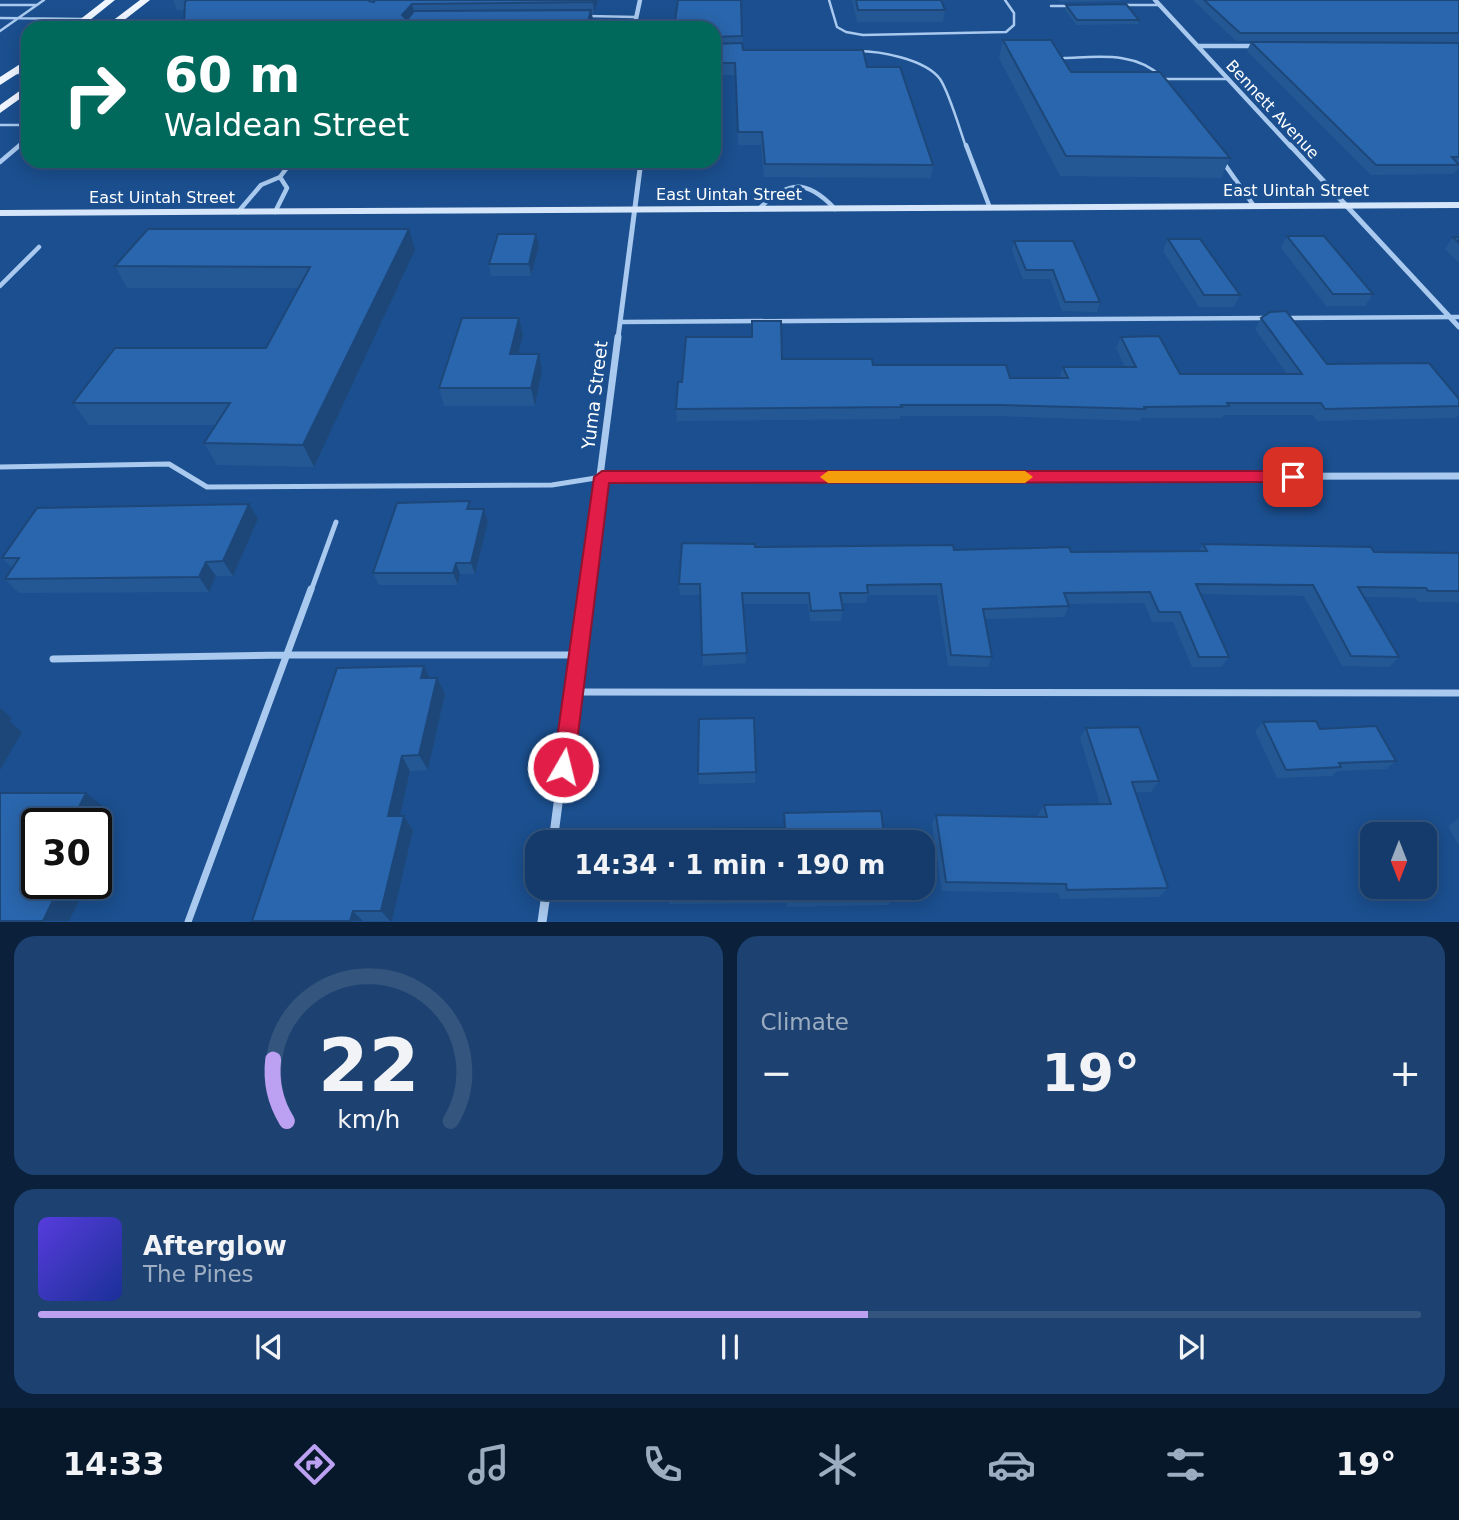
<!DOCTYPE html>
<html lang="en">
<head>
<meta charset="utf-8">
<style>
	body { margin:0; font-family:"DejaVu Sans",sans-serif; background:#1d4271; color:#f1f3f6; height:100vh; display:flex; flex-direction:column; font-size:26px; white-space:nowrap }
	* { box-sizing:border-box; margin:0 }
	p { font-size:23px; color:#9dadc1 }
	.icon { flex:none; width:38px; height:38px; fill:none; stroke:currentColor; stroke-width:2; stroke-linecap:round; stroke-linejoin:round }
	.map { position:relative; height:922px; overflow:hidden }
	.drawer { display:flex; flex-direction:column; gap:14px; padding:14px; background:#0b203b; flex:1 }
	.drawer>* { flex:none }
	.top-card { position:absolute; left:21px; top:21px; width:700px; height:147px; border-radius:21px; box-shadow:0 4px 18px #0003,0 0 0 2px #33557e; background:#00695c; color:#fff; overflow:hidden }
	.needle { width:46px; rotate:180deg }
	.controls { position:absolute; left:1360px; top:822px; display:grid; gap:14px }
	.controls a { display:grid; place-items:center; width:77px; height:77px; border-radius:14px; background:#143b6b; box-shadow:0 4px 18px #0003,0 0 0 2px #33557e; font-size:35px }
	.speed { position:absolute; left:21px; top:808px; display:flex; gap:14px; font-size:35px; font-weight:700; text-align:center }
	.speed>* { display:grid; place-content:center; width:91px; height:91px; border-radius:50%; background:#143b6b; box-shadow:0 4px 18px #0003,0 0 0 2px #33557e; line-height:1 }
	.speed .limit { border:4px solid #111; border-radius:10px; background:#fff; color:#111 }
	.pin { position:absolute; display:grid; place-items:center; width:60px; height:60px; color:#fff; margin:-30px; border-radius:14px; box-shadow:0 4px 10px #0006 }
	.me { position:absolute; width:77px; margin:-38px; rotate:8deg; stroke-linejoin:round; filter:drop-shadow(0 0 5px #0008) }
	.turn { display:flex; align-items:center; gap:24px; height:147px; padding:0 28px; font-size:32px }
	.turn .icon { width:91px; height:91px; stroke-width:2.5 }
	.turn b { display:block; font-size:49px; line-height:60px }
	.big { font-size:52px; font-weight:800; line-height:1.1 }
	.drawer .widget { flex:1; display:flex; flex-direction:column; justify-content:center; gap:10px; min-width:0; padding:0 24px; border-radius:21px; background:#1d4271 }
	.drawer .dial { align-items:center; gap:0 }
	.dial svg { height:182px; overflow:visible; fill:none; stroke:#33557e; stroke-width:7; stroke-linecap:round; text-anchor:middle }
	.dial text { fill:#f1f3f6; stroke:none }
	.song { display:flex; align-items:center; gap:21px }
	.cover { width:84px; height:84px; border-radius:10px; background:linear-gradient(135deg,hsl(250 70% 55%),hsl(230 70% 35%)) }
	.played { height:7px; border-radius:4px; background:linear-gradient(90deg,#bca0f2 60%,#33557e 60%) }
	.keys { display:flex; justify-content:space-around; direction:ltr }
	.heat { display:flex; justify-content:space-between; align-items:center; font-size:38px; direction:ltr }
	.drawer .tiles { flex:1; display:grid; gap:14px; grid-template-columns:1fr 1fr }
	.widget:last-child { grid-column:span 2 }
	.trip { position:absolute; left:525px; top:830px; width:410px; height:70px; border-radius:21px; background:#143b6b; box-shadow:0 4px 18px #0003,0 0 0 2px #33557e; font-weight:800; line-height:70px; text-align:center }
	.tabs { display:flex; height:112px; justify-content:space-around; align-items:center; background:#08182b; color:#9dadc1 }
	.tabs .icon { width:49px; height:49px }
	.tabs .current { color:#bca0f2 }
	.tabs b { font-size:32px; color:#f1f3f6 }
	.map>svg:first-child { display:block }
</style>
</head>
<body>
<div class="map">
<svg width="1459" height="922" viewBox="0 0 1459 922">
	<rect width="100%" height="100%" fill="#1b4f8f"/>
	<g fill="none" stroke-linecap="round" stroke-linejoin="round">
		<path stroke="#a9c9ee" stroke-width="2.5" d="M829 0 837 27 846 32 863 35 1006 32 1014 25V13L1005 0
			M0 5H37
			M1121 5H1160
			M1051 6H1073
			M587 16 636 17
			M0 18 86 19
			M0 31 44 0
			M857 51C880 51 925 59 940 79 949 92 960 130 966 147
			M1064 64 1061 60 1064 58C1098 57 1135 51 1162 77
			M13 73H28
			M1162 79H1228
			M0 125H28
			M18 147 28 138"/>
		<path stroke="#a9c9ee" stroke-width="4.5" d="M966 145 990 208
			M0 162 20 145
			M1223 162 1254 206
			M759 209C787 180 807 179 835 209
			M238 212 261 185 280 177 292 161
			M275 212 287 188 280 177
			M0 286 39 247
			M1287 318 1459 317
			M621 322 1267 318"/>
		<path stroke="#a9c9ee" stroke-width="5" d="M0 467 169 464 207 487 552 485 602 477
			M311 591 336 522"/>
		<path stroke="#a9c9ee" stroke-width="7" d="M53 659 288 655H578
			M573 692 1459 693
			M188 922 311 589"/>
		<path stroke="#a9c9ee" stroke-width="4.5" d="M1155 0 1291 147
			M634 28 640 0
			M1198 46H1257"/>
		<path stroke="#a9c9ee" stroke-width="5" d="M1290 145 1459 327
			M618 338 641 161"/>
		<path stroke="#a9c9ee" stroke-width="7" d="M602 477 1459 476
			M585 591 618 337"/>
		<path stroke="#a9c9ee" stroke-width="9" d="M553 842 586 589
			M542 922 547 887"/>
		<path fill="#d6e6fa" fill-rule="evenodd" d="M1459 202V208L0 216V210Z"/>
		<path fill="#f0f6ff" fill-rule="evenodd" d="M105 0H115L80 28H69Z
			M140 0H150L114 28H103Z
			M28 59V67L0 85V77Z
			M28 85V93L0 113V105Z"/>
	</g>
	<path fill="#245895" d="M173 0H598L594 13H592L593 21 591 28H184L185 10H177Z
		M741 0 743 50 867 67 933 165 931 178 764 177 761 145H738L735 75H714V28L675 21Z
		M852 0H941L945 10 943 22H857Z
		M1058 0H1120L1119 1 1060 2Z
		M1193 0H1459V42L1236 41Z
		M1066 5 1139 20 1138 24 1076 25 1065 10Z
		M1003 40 1071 72 1230 158 1221 178 1060 176 999 58Z
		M1251 42 1459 43V167L1454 174 1371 175 1247 51Z
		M1287 236 1373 294 1365 306H1326L1281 248Z
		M1453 237H1459V263L1445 249Z
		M1168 239 1240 295 1234 307H1199L1163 251Z
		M1014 241 1100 302 1097 312 1062 311 1050 279H1023L1012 251Z
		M539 246 531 276H491L489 264Z
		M415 250 314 467 217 465 204 443 216 425H89L73 403 266 348 298 288H127L115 266Z
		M519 318 523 335 518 354 542 371 535 406H444L439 388Z
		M1261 318 1327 364 1459 399V414L1456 418 1317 421 1313 415H1224L1222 418H1141L1140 421 998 416H900V419L677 421 676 409 682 382 782 359 873 365 1010 378H1059L1063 367H1125L1116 348 1121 337 1180 374H1287L1255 329Z
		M472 509H484L488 522 475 574H460L458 585H379L373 573Z
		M258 519 233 576H216L209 592 19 593 5 579 12 568 2 558Z
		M1203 544 1374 552 1459 553V602H1418L1416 598 1364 597 1399 657 1389 667 1342 666 1304 596 1201 594 1229 657 1221 667H1192L1173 622H1152L1144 603 1068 604 1069 606 1064 617 985 619 992 657 988 667 948 666 937 595H868L866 603H842L843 610 841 621H810L808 604H743L746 663 703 666 700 595H680L679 584 755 547 1071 552H1199Z
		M429 678 445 694 428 770 410 771 400 816H404L413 830 392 921H252Z
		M1263 722 1320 729 1396 761 1386 769 1337 771 1332 776 1277 778 1255 731Z
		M1086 728 1159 781 1151 792H1135L1168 888 1159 897 1060 899 1059 893 942 891 932 824 936 815 1038 816V815L1044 805 1100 804 1080 738Z
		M756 772 755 783 699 784 698 774Z
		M1459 818V846L1448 826Z
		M668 887 892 897 889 905 787 907V903L669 904Z"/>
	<path fill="#1d4779" d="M593 0H598L594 13 593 2Z
		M412 4 415 15 405 27 402 15Z
		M591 10 593 21 591 28H586Z
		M409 229 415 250 314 467 303 445Z
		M536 234 539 246 531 276 529 264Z
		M519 318 523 335 514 371 510 354Z
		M539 354 542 371 535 406 531 388Z
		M249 504 258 519 233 576 223 561Z
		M484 509 488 522 475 574 471 563Z
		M206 562 216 576 209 592 199 577Z
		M456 563 460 574 458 585 453 573Z
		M424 666 431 682 421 678Z
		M437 678 445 694 428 770 419 755Z
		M0 708 12 718 10 722 22 732 0 770Z
		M402 756 410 771 397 830 388 816Z
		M86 793 104 807 98 820 112 831 96 864V824H84L74 817Z
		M404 816 413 830 392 921H390L381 911Z
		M61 884H87L69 921H43Z
		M353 911 363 921H350Z"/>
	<path fill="#2a66ad" stroke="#1d4779" stroke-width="2" d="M187 0H369V1L374 2 375 0H593V2L412 4 402 15 407 20 414 11 591 10 586 28H184L185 2Z
		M678 0H741L742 36 714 37V28H669V22L675 21Z
		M856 0H941L945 10H858Z
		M1204 0H1459V33H1240Z
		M1126 4 1139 20H1077L1066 5Z
		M1003 40H1051L1071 72H1160L1230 158 1066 156Z
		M1251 42 1459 43V157H1452L1459 165H1376Z
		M742 43 743 50H863L867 67H900L933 165 765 164 762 132H738L735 63H714V44Z
		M148 229H409L303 445 204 443 230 403H73L115 348H266L310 267 115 266Z
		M498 234H536L529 264H489Z
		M1287 236H1324L1373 294H1333Z
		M1453 237H1459V243Z
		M1168 239H1200L1240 295H1204Z
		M1014 241H1073L1100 302H1065L1053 270H1026Z
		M1286 311 1327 364 1429 363 1459 399V406L1325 409 1321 403H1227L1229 406 1144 407 1145 409 1001 405H901L902 407 676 409 678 382H682L686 337H752V321H781L782 359H872L873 365H1006L1010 378H1068L1063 367H1136L1121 337 1159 336 1180 374H1302L1261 318 1270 312Z
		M462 318H519L510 354H539L531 388H439Z
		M470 501 467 509H484L471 563H456L453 573H373L397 503Z
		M249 504 223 561 206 562 199 577 5 579 19 558H2L37 508Z
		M682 543 755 544V547L953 545 954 550 1069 547 1071 552 1207 551 1203 544 1371 547 1374 552 1459 553V591H1428L1426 588 1358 587 1399 657 1351 656 1313 585 1196 584 1229 657H1199L1180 612H1159L1150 592 1064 593 1069 606 983 609 992 657 951 655 941 584 867 585 868 593H840L843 610 811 611 809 593H742L747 653 702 655 700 584H679Z
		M424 666 421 678H437L419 755 402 756 388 816H404L381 911H353L350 921H252L337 668Z
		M754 718 756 772 698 774 699 719Z
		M1316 721 1320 729 1376 726 1396 761 1339 763 1341 767 1286 770 1263 722Z
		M1139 727 1159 781 1132 782 1168 888 1067 890 1066 884 946 882 936 815 1047 817 1044 805 1111 804 1086 728Z
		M0 793H86L74 817H94L90 824H37V884H61L43 921H0Z
		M881 811 885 842H670V829L785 828 784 813Z
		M668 887H891L892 897 789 899 788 894 668 895Z"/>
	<path fill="#e11d48" stroke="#92132f" stroke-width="2" d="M602 471H1293L1301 477 1293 482 609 483 574 767 571 774 563 777 556 774 553 767 594 477Z"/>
	<path fill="#f59e0b" d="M828 471H1025L1033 477 1025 483H828L820 477Z"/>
	<g text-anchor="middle" stroke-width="7" stroke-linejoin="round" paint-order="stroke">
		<g font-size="16" fill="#fff" stroke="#1b4f8f">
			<text transform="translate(1273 109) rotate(47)" y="6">Bennett Avenue</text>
			<text x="1296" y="196">East Uintah Street</text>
			<text x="729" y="200">East Uintah Street</text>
			<text x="162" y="203">East Uintah Street</text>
		</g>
		<g font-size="18" fill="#fff" stroke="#1b4f8f">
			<text transform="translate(595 395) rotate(-83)" y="6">Yuma Street</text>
		</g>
	</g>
</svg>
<div class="controls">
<a><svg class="needle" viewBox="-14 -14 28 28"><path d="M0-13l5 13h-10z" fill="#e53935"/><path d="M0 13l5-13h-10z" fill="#9dadc1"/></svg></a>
</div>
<div class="speed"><div class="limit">30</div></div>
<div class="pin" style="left:1293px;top:477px;background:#d93025"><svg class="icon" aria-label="arrive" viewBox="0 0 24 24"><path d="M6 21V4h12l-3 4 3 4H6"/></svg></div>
<svg class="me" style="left:563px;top:767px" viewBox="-20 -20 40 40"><circle r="17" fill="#e11d48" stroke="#fff" stroke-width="3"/><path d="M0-11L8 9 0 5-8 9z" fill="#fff"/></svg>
<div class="trip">14:34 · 1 min · 190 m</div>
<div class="top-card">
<div class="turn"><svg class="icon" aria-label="right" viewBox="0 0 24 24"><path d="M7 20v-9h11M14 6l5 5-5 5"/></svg><div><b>60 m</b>Waldean Street</div></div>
</div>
</div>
<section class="drawer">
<div class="tiles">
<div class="widget dial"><svg viewBox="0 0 100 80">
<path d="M14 69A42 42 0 1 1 86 69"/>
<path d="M14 69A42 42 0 0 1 8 42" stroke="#bca0f2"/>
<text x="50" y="56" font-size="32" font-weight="700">22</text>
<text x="50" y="72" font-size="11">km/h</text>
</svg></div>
<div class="widget"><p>Climate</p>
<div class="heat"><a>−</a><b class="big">19°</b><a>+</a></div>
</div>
<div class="widget">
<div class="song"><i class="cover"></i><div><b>Afterglow</b><p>The Pines</p></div></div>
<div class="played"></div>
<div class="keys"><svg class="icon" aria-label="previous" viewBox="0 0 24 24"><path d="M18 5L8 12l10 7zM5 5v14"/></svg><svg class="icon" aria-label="pause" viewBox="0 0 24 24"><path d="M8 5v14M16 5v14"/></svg><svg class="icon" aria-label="next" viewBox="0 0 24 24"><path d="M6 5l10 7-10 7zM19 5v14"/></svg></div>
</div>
</div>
</section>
<nav class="tabs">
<b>14:33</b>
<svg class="icon current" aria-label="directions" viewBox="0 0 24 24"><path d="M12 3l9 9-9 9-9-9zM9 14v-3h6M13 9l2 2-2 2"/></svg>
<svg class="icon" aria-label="music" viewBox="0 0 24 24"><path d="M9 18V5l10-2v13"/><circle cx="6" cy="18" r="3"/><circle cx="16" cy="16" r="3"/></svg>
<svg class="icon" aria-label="phone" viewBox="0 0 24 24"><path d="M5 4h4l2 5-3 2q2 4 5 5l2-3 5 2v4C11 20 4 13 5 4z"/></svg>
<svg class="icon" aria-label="climate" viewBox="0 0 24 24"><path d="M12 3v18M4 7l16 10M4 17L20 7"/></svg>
<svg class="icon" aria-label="car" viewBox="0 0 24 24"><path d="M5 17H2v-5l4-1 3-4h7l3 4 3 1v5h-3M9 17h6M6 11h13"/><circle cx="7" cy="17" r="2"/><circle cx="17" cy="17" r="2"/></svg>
<svg class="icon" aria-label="filters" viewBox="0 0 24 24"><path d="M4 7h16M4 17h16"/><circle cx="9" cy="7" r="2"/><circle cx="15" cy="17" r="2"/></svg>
<b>19°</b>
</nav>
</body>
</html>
